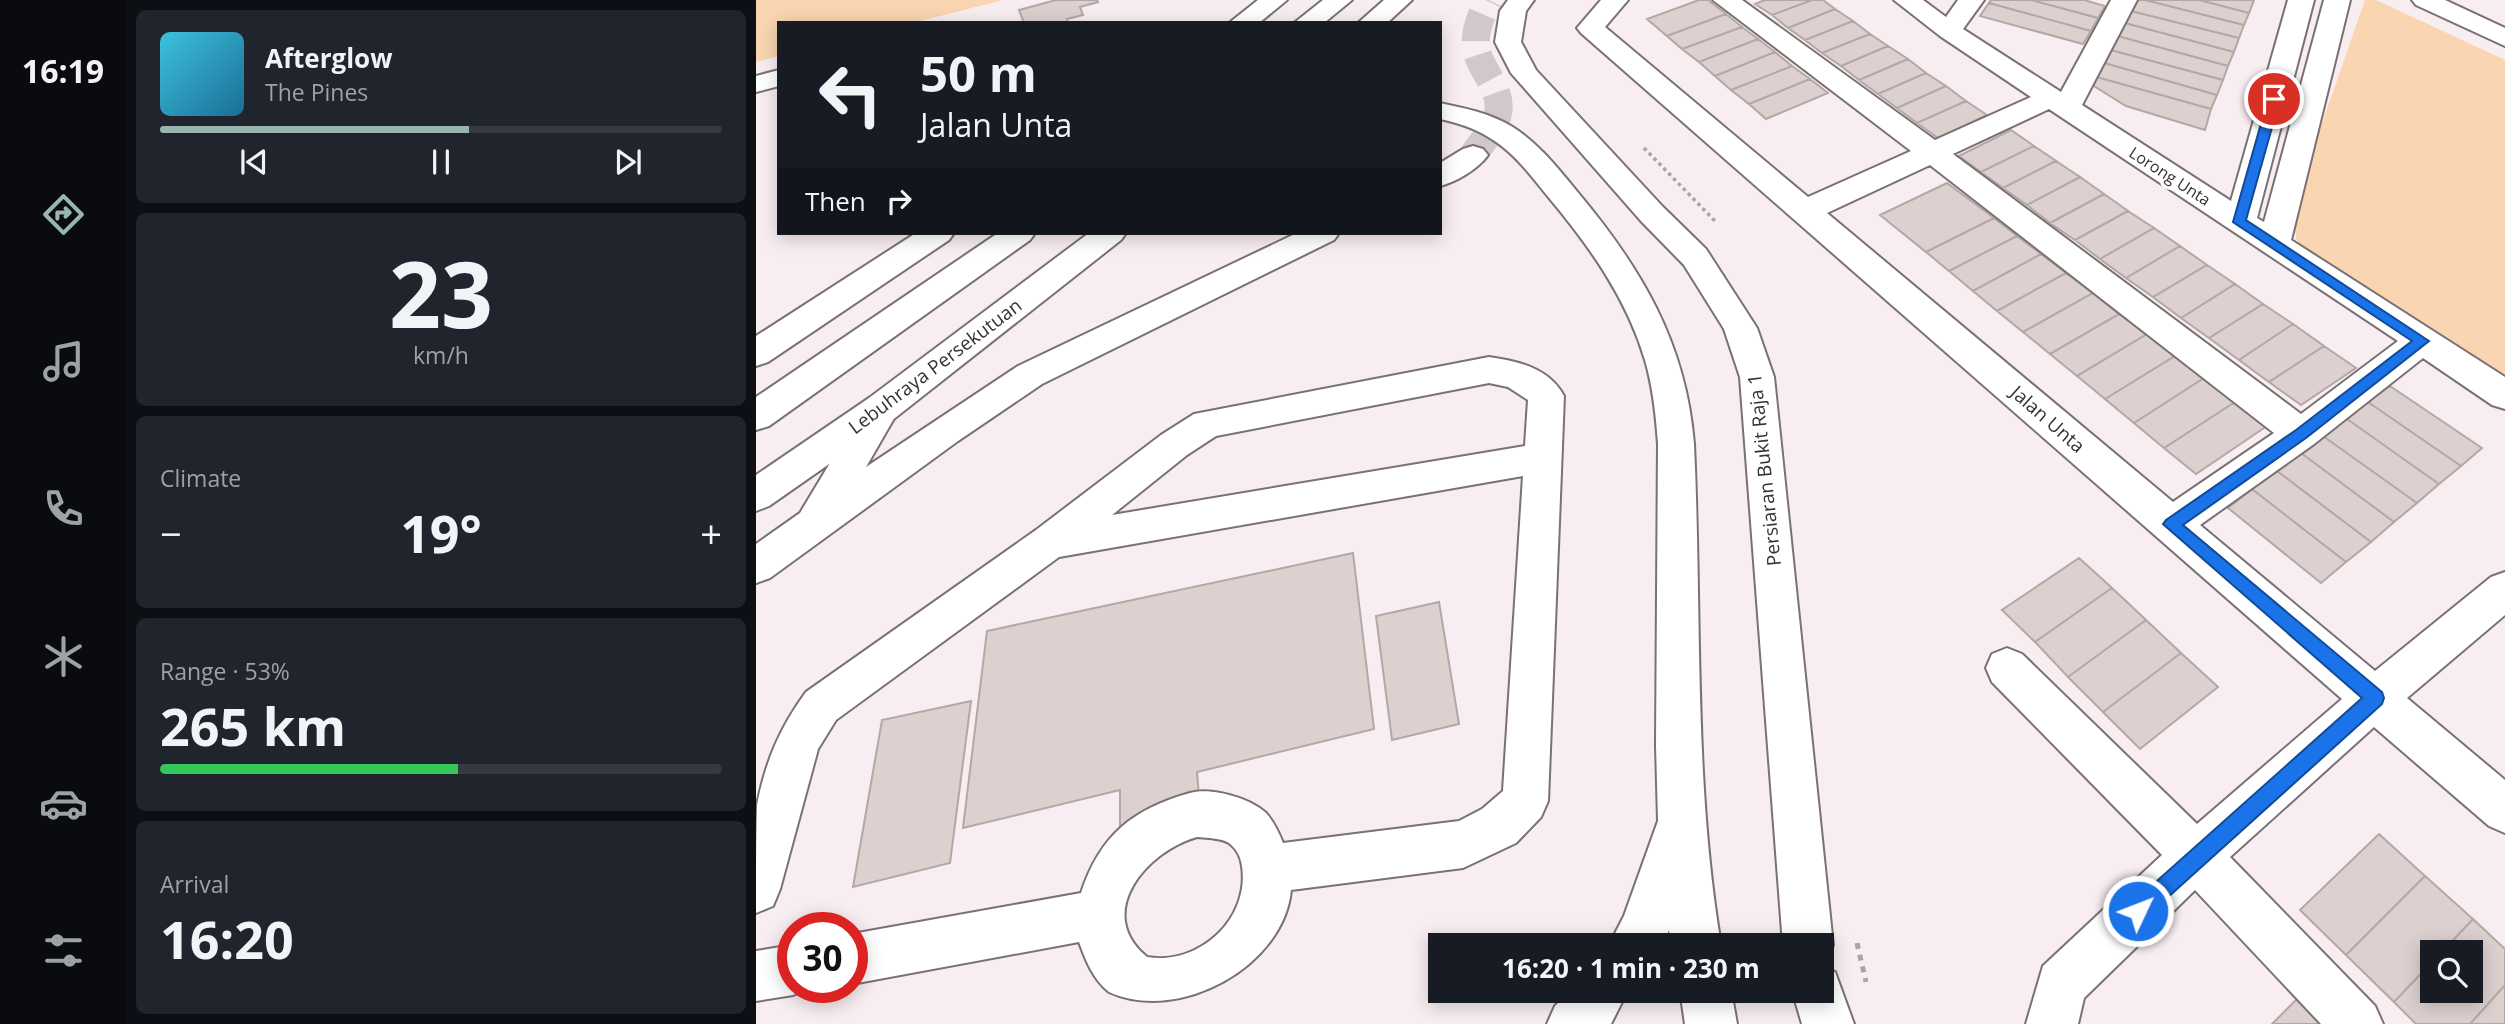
<!DOCTYPE html>
<html lang="en">
<head>
<meta charset="utf-8">
<style>
	body { margin:0; font-family:"Open Sans",sans-serif; background:#20242c; color:#f1f3f6; height:100vh; display:flex; flex-direction:column; font-size:26px; white-space:nowrap }
	* { box-sizing:border-box; margin:0 }
	p { font-size:23px; color:#9ea1a6 }
	.icon { flex:none; width:38px; height:38px; fill:none; stroke:currentColor; stroke-width:2; stroke-linecap:round; stroke-linejoin:round }
	.map { position:relative; flex:1; overflow:hidden }
	.side { display:flex; flex-direction:column; gap:10px; padding:10px; background:#0d0f14; width:630px }
	.side>* { flex:none }
	.guide { position:absolute; left:21px; top:21px; width:665px; height:214px; border-radius:0px; box-shadow:0 4px 18px #0003; background:#171b24; color:#f1f3f6; overflow:hidden }
	.buttons { position:absolute; left:1664px; top:940px; display:grid; gap:14px }
	.buttons a { display:grid; place-items:center; width:63px; height:63px; border-radius:0px; background:#171b24; box-shadow:0 4px 18px #0003; font-size:35px }
	.speed { position:absolute; left:21px; top:912px; display:flex; gap:14px; font-size:35px; font-weight:700; text-align:center }
	.speed>* { display:grid; place-content:center; width:91px; height:91px; border-radius:50%; background:#171b24; box-shadow:0 4px 18px #0003; line-height:1 }
	.speed .limit { border:10px solid #d22; background:#fff; color:#111 }
	.pin { position:absolute; display:grid; place-items:center; width:60px; height:60px; color:#fff; margin:-30px; border:4px solid #fff; border-radius:50%; box-shadow:0 2px 7px #0007 }
	.me { position:absolute; width:77px; margin:-38px; rotate:47deg; stroke-linejoin:round; filter:drop-shadow(0 0 5px #0008) }
	.turn { display:flex; align-items:center; gap:24px; height:147px; padding:0 28px; font-size:32px }
	.turn .icon { width:91px; height:91px; stroke-width:2.5 }
	.turn b { display:block; font-size:49px; line-height:60px }
	.then { display:flex; align-items:center; height:66px; padding:0 28px; background:#0003; gap:14px; font-size:26px }
	.big { font-size:52px; font-weight:700; line-height:1.1 }
	.side .card { flex:1; display:flex; flex-direction:column; justify-content:center; gap:10px; min-width:0; padding:0 24px; border-radius:10px; background:#20242c }
	.side .dial { align-items:center; gap:0 }
	.dial b { font-size:91px; line-height:1 }
	.song { display:flex; align-items:center; gap:21px }
	.cover { width:84px; height:84px; border-radius:10px; background:linear-gradient(135deg,hsl(190 70% 55%),hsl(200 70% 35%)) }
	.played { height:7px; border-radius:4px; background:linear-gradient(90deg,#98b6af 55%,#363941 55%) }
	.keys { display:flex; justify-content:space-around; direction:ltr }
	.heat { display:flex; justify-content:space-between; align-items:center; font-size:38px; direction:ltr }
	.charge { height:10px; border-radius:5px; background:linear-gradient(90deg,#34c759 53%,#363941 0) }
	.trip { position:absolute; left:672px; top:933px; width:406px; height:70px; border-radius:0px; background:#171b24; box-shadow:0 4px 18px #0003; font-weight:700; line-height:70px; text-align:center }
	main { display:flex; flex:1; min-height:0 }
	.dock { display:flex; flex-direction:column; width:126px; justify-content:space-around; align-items:center; background:#090b0e; color:#9ea1a6 }
	.dock .icon { width:49px; height:49px }
	.dock .selected { color:#98b6af }
	.dock b { font-size:32px; color:#f1f3f6 }
	.map>svg:first-child { display:block }
</style>
</head>
<body>
<main>
<nav class="dock">
<b>16:19</b>
<svg class="icon selected" aria-label="directions" viewBox="0 0 24 24"><path d="M12 3l9 9-9 9-9-9zM9 14v-3h6M13 9l2 2-2 2"/></svg>
<svg class="icon" aria-label="music" viewBox="0 0 24 24"><path d="M9 18V5l10-2v13"/><circle cx="6" cy="18" r="3"/><circle cx="16" cy="16" r="3"/></svg>
<svg class="icon" aria-label="phone" viewBox="0 0 24 24"><path d="M5 4h4l2 5-3 2q2 4 5 5l2-3 5 2v4C11 20 4 13 5 4z"/></svg>
<svg class="icon" aria-label="climate" viewBox="0 0 24 24"><path d="M12 3v18M4 7l16 10M4 17L20 7"/></svg>
<svg class="icon" aria-label="car" viewBox="0 0 24 24"><path d="M5 17H2v-5l4-1 3-4h7l3 4 3 1v5h-3M9 17h6M6 11h13"/><circle cx="7" cy="17" r="2"/><circle cx="17" cy="17" r="2"/></svg>
<svg class="icon" aria-label="filters" viewBox="0 0 24 24"><path d="M4 7h16M4 17h16"/><circle cx="9" cy="7" r="2"/><circle cx="15" cy="17" r="2"/></svg>
</nav>
<section class="side">
<div class="card">
<div class="song"><i class="cover"></i><div><b>Afterglow</b><p>The Pines</p></div></div>
<div class="played"></div>
<div class="keys"><svg class="icon" aria-label="previous" viewBox="0 0 24 24"><path d="M18 5L8 12l10 7zM5 5v14"/></svg><svg class="icon" aria-label="pause" viewBox="0 0 24 24"><path d="M8 5v14M16 5v14"/></svg><svg class="icon" aria-label="next" viewBox="0 0 24 24"><path d="M6 5l10 7-10 7zM19 5v14"/></svg></div>
</div>
<div class="card dial"><b>23</b><p>km/h</p></div>
<div class="card"><p>Climate</p>
<div class="heat"><a>−</a><b class="big">19°</b><a>+</a></div>
</div>
<div class="card"><p>Range · 53%</p><b class="big">265 km</b><div class="charge"></div></div>
<div class="card"><p>Arrival</p><b class="big">16:20</b></div>
</section>
<div class="map">
<svg width="1749" height="1024" viewBox="0 0 1749 1024">
	<rect width="100%" height="100%" fill="#f8edf0"/>
	<path fill="#f9d5b1" d="M0 0H247L156 23H23V56L0 62Z
		M1609 0H1620L1749 60V388L1552 258 1540 238 1537 207Z"/>
	<path fill="#dcd1ce" stroke="#b3a8a6" stroke-width="2" d="M300 0H341L342 2 324 7 327 15 311 19 312 22 268 23 263 10Z
		M943 0H952L970 14 911 36 891 19Z
		M1009 0H1056L1016 15 999 4Z
		M1056 0H1067L1079 9 1032 28 1016 15Z
		M1235 0H1275L1342 18 1335 31 1233 3Z
		M1275 0H1328L1349 6 1342 18Z
		M1376 0H1389L1488 25 1483 38 1371 10Z
		M1389 0H1443L1493 13 1488 25Z
		M1443 0H1498L1493 13Z
		M1233 3 1335 31 1327 44 1224 16Z
		M1079 9 1097 21 1049 40 1032 28Z
		M1371 10 1483 38 1478 52 1365 22Z
		M970 14 986 27 926 49 911 36Z
		M1097 21 1114 34 1066 53 1049 40Z
		M1365 22 1478 52 1472 66 1358 35Z
		M986 27 1002 39 943 62 926 49Z
		M1114 34 1132 46 1085 66 1066 53Z
		M1358 35 1472 66 1467 80 1351 49Z
		M1002 39 1019 52 959 76 943 62Z
		M1132 46 1152 59 1103 80 1085 66Z
		M1351 49 1467 80 1461 95 1345 62Z
		M1019 52 1036 66 975 90 959 76Z
		M1152 59 1170 73 1122 94 1103 80Z
		M1345 62 1461 95 1455 109 1337 76Z
		M1036 66 1054 79 993 104 975 90Z
		M1170 73 1190 86 1141 108 1122 94Z
		M1337 76 1455 109 1449 130 1370 106 1333 83Z
		M1054 79 1072 93 1010 119 993 104Z
		M1190 86 1210 101 1161 123 1141 108Z
		M1210 101 1231 115 1182 138 1161 123Z
		M1255 130 1278 146 1225 172 1203 156Z
		M1278 146 1300 161 1247 188 1225 172Z
		M1300 161 1324 177 1271 205 1247 188Z
		M1324 177 1348 194 1294 223 1271 205Z
		M1191 183 1238 218 1170 252 1124 215Z
		M1348 194 1372 211 1319 240 1294 223Z
		M1372 211 1398 228 1344 259 1319 240Z
		M1238 218 1261 236 1193 271 1170 252Z
		M1398 228 1424 246 1370 278 1344 259Z
		M1261 236 1285 254 1217 291 1193 271Z
		M1424 246 1451 265 1397 297 1370 278Z
		M1285 254 1310 273 1241 311 1217 291Z
		M1451 265 1479 284 1425 318 1397 297Z
		M1310 273 1337 293 1267 332 1241 311Z
		M1479 284 1507 304 1453 338 1425 318Z
		M1337 293 1363 314 1294 354 1267 332Z
		M1507 304 1537 324 1483 360 1453 338Z
		M1363 314 1391 334 1321 376 1294 354Z
		M1537 324 1568 346 1513 382 1483 360Z
		M1391 334 1419 356 1349 399 1321 376Z
		M1568 346 1600 368 1545 405 1513 382Z
		M1419 356 1448 378 1378 423 1349 399Z
		M1448 378 1479 402 1408 448 1378 423Z
		M1634 386 1726 448 1705 466 1612 402Z
		M1479 402 1511 426 1440 474 1408 448Z
		M1612 402 1705 466 1683 484 1591 419Z
		M1591 419 1683 484 1661 503 1567 436Z
		M1567 436 1661 503 1638 522 1545 453Z
		M1545 453 1638 522 1615 542 1521 471Z
		M1521 471 1615 542 1590 562 1496 489Z
		M1496 489 1590 562 1565 583 1472 508Z
		M597 553 618 729 441 772 444 808 364 835V790L207 828 231 631Z
		M1323 558 1356 588 1279 642 1246 610Z
		M1356 588 1390 620 1312 677 1279 642Z
		M683 602 703 724 636 740 620 616Z
		M1390 620 1425 653 1347 712 1312 677Z
		M1425 653 1462 687 1384 749 1347 712Z
		M215 701 194 863 97 887 126 720Z
		M1623 834 1669 876 1590 955 1544 910Z
		M1669 876 1717 919 1686 952H1676V962L1638 1002 1590 955Z
		M1717 919 1749 949V985L1714 1024H1660L1638 1002 1676 962V990H1715V952H1686Z
		M1749 985V1024H1714Z
		M1542 998 1567 1024H1516Z"/>
	<g fill="none" stroke-linecap="round" stroke-linejoin="round">
		<path stroke="#d1c8ca" stroke-width="28" stroke-dasharray="28 14" stroke-linecap="butt" d="M717 155C726 142 739 129 742 113 747 88 723 70 720 47 718 30 726 14 733 0"/>
		<defs>
			<path id="minor" d="M502 0H531L503 23H473Z
				M752 0H778L770 11 765 42 780 70 907 207 950 249 1001 328 1018 377 1077 945 1070 963 1066 964V945H1027L984 377 968 329 928 265 885 221 755 73 739 42 744 11Z
				M845 0H872L849 27 1052 197 1155 151 957 0H986L1179 140 1275 97 1184 36 1138 0H1167L1190 17 1202 0H1228L1207 29 1305 92 1355 0H1381L1326 105 1475 201 1532 0H1558L1501 218 1508 222 1568 0H1594L1535 240 1749 377V409L1736 405 1667 358 1558 444 1444 525 1619 671 1735 577 1749 572V615L1651 698 1749 780V833L1733 826 1618 727 1474 857 1619 1006 1627 1024H1565L1439 890 1328 998 1322 1024H1270L1287 966 1406 855 1236 682 1230 668 1236 654 1251 648 1266 654 1441 824 1586 699 825 33 821 28ZM1293 109 1642 341 1545 414 1197 154ZM1174 165 1518 433 1417 502 1071 213Z
				M1656 0H1689L1749 28V46L1660 5Z
				M23 70V86L0 92V76Z
				M684 103C708 108 733 113 755 126 781 142 800 166 819 189 884 266 930 342 938 444 946 612 937 779 965 945H915L913 930 907 945H853L868 916 902 821 900 745 902 444C900 416 897 387 889 360 871 299 834 247 794 199 776 177 759 153 734 138 719 128 702 123 684 119Z
				M717 146 727 149 732 155C722 169 700 182 684 186V163L707 149Z
				M160 233H198L193 240 12 362 0 366V336Z
				M541 233H583L578 240 286 384 202 441 14 578 0 583V544L44 513 113 398 126 394 139 398 144 408 110 467 262 366Z
				M733 357C762 361 793 368 808 396L792 801 785 817 760 843 707 868 535 890C528 966 423 1024 353 992 337 979 330 961 323 942L96 984V934L325 893C344 835 377 809 434 793 455 787 494 798 510 813 518 822 523 833 527 843L703 821 726 809 747 791 767 476 303 557 80 720 62 749 24 889 17 906 0 913C0 884 0 832 1 805 10 760 24 728 50 692L280 530 405 435 438 414ZM733 383 752 387 772 400 769 446 356 515 431 455 460 436ZM441 837C451 838 465 838 473 843 481 849 485 858 486 866 494 919 443 966 391 957 337 913 391 851 441 837Z
				M37 945V987L55 988 37 995 0 1001V951Z
				M1066 966 1079 972 1098 1024H1046L1036 990H1066Z
				M816 990H872L855 1024H791L799 1006Z
				M924 990H975L981 1024H929Z"/>
			<path id="highway" d="M567 0H596L568 23H538Z
				M628 0H656L631 23H602Z
				M242 233H279L274 240 13 426 0 430V397Z
				M333 233H370L365 240 139 418 13 506 0 511V475L113 398Z"/>
		</defs>
		<use href="#minor" stroke="#7a7174" stroke-width="4"/>
		<use href="#highway" stroke="#7a7174" stroke-width="4"/>
		<path stroke="#aca3a6" stroke-width="3.5" stroke-dasharray="3.5 3.5" stroke-linecap="butt" d="M888 148 960 222"/>
		<path stroke="#aca3a6" stroke-width="5" stroke-dasharray="6 6" stroke-linecap="butt" d="M1101 943 1110 982"/>
		<use href="#minor" fill="#fff" fill-rule="evenodd"/>
		<use href="#highway" fill="#fff" fill-rule="evenodd"/>
	</g>
	<path fill="#1a73e8" stroke="#114b97" stroke-width="2" d="M1518 95 1524 99 1490 220 1673 341 1550 438 1427 525 1626 692 1628 698 1626 704 1389 918 1382 921 1375 918 1372 911 1375 904 1606 698 1407 524 1410 520 1540 430 1656 341 1477 222 1512 99Z"/>
	<g text-anchor="middle" stroke-width="7" stroke-linejoin="round" paint-order="stroke">
		<g font-size="16" fill="#373234" stroke="#fff">
			<text transform="translate(1414 176) rotate(33)" y="6">Lorong Unta</text>
		</g>
		<g font-size="19" fill="#373234" stroke="#fff">
			<text transform="translate(179 366) rotate(-37)" y="7">Lebuhraya Persekutuan</text>
			<text transform="translate(1292 419) rotate(41)" y="7">Jalan Unta</text>
			<text transform="translate(1008 470) rotate(-96)" y="7">Persiaran Bukit Raja 1</text>
		</g>
	</g>
</svg>
<div class="buttons">
<a><svg class="icon" aria-label="search" viewBox="0 0 24 24"><circle cx="10" cy="10" r="6"/><path d="M15 15l6 6"/></svg></a>
</div>
<div class="speed"><div class="limit">30</div></div>
<div class="pin" style="left:1518px;top:99px;background:#d93025"><svg class="icon" aria-label="arrive" viewBox="0 0 24 24"><path d="M6 21V4h12l-3 4 3 4H6"/></svg></div>
<svg class="me" style="left:1382px;top:911px" viewBox="-20 -20 40 40"><circle r="17" fill="#1a73e8" stroke="#fff" stroke-width="3"/><path d="M0-11L8 9 0 5-8 9z" fill="#fff"/></svg>
<div class="trip">16:20 · 1 min · 230 m</div>
<div class="guide">
<div class="turn"><svg class="icon" aria-label="left" viewBox="0 0 24 24"><path d="M17 20v-9H6M10 6l-5 5 5 5"/></svg><div><b>50 m</b>Jalan Unta</div></div>
<div class="then">Then<svg class="icon" aria-label="right" viewBox="0 0 24 24"><path d="M7 20v-9h11M14 6l5 5-5 5"/></svg></div>
</div>
</div>
</main>
</body>
</html>
